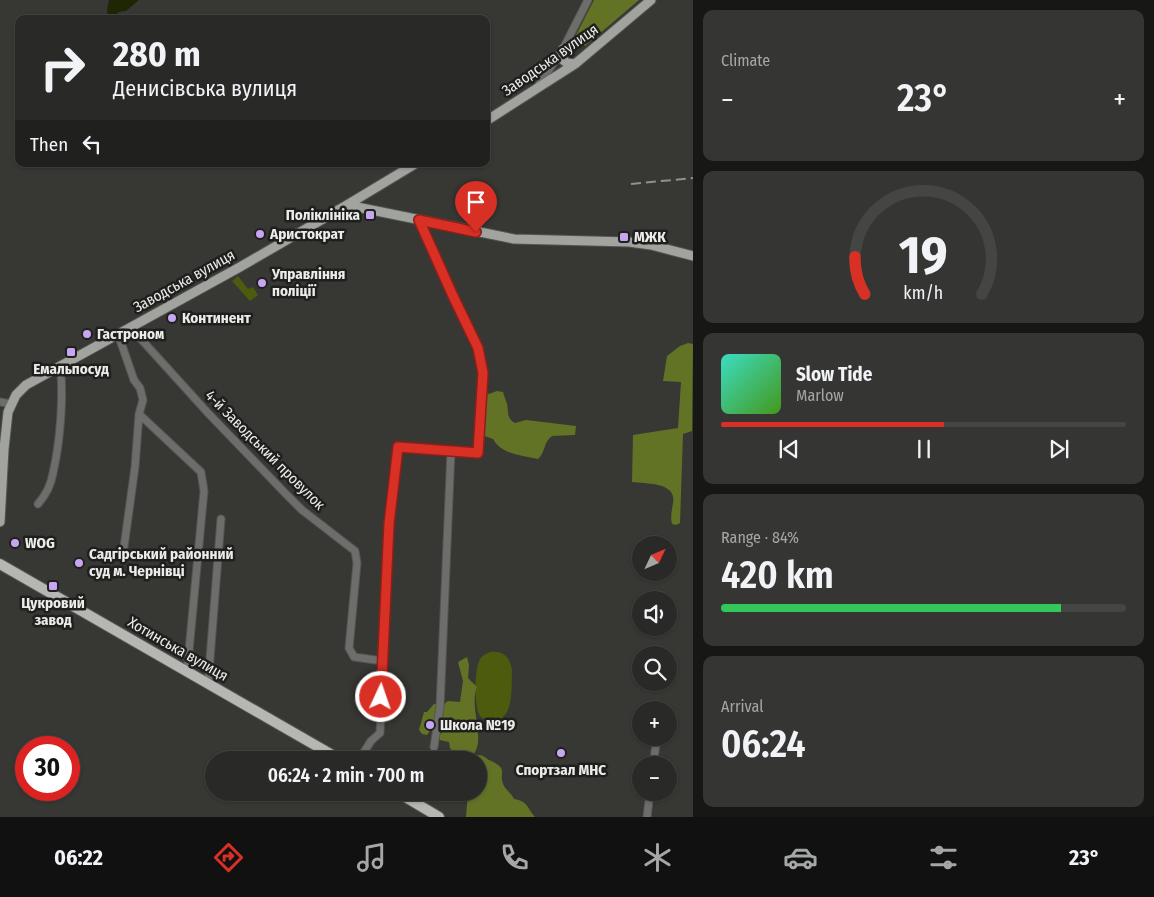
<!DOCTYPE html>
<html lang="en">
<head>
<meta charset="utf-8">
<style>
	body { margin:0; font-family:"Fira Sans Condensed",sans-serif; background:#353633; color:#f1f3f6; height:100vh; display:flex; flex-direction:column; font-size:19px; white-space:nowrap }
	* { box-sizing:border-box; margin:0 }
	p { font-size:16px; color:#a5a7a7 }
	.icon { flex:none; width:28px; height:28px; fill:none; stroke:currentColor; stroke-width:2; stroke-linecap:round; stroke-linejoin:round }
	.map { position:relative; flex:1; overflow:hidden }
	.details { display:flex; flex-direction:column; gap:10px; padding:10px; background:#171715; width:461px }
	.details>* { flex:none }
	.hud { position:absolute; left:15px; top:15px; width:475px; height:152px; border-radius:10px; box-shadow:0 1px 4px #0004,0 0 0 1px #454644; background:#292a27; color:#f1f3f6; overflow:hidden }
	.needle { width:32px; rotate:46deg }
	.buttons { position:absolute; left:632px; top:536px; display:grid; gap:10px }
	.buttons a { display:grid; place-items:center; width:45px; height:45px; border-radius:50%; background:#292a27; box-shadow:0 1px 4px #0004,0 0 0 1px #454644; font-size:25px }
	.speed { position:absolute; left:15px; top:736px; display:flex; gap:10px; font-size:25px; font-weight:700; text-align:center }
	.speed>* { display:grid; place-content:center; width:65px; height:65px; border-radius:50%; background:#292a27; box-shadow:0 1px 4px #0004,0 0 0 1px #454644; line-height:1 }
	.speed .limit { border:8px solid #d22; background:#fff; color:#111 }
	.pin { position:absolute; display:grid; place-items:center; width:42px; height:42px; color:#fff; margin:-51px -21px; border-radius:50% 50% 50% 0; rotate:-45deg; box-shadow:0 0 5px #0007 }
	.pin .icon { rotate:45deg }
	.me { position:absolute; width:55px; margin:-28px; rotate:3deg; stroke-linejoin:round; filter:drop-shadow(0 0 4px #0008) }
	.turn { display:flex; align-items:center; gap:18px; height:105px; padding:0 15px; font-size:22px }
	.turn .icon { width:65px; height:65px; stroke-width:2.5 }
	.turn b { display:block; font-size:35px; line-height:42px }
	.then { display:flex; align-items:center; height:48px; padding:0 15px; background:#0003; gap:10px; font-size:19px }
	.big { font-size:38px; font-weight:600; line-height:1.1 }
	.details .card { flex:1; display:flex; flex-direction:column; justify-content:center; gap:8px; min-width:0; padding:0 18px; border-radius:10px; background:#353633 }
	.details .dial { align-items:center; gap:0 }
	.dial svg { height:130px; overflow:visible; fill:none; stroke:#454644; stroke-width:7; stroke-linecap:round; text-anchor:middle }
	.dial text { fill:#f1f3f6; stroke:none }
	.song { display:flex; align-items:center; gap:15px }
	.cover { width:60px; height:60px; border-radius:8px; background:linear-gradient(135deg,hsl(170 70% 55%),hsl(100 70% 35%)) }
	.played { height:5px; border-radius:2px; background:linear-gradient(90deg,#d93025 55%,#454644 55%) }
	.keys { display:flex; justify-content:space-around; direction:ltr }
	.heat { display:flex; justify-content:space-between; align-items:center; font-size:28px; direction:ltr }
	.charge { height:8px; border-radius:4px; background:linear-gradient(90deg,#34c759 84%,#454644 0) }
	.trip { position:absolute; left:205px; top:751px; width:282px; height:50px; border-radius:25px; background:#292a27; box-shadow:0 1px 4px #0004,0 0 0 1px #454644; font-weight:600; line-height:50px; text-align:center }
	.dock { display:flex; height:80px; justify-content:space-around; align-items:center; background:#101110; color:#a5a7a7 }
	.dock .icon { width:35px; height:35px }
	.dock .active { color:#d93025 }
	.dock b { font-size:22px; color:#f1f3f6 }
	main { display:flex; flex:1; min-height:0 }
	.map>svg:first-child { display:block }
</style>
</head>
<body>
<main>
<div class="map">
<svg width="693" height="817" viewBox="0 0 693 817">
	<rect width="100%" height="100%" fill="#373834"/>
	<path fill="#4c5b0d" d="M238 276 248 289 253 287 258 295 250 301 232 281Z
		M490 652C503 650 510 657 512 670 511 685 515 719 494 721 489 722 484 720 480 716 474 707 474 670 480 659 483 655 486 654 490 652Z"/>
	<path fill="#627326" d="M594 0H639L585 46 575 37Z
		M688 343 693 344 692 431 683 434 680 523 676 525 672 524C670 517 672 510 673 503 677 482 647 484 632 482L633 435 678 428 681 382 663 381 667 356 680 346Z
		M482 390 489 394 497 391 503 392C504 396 506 400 507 404 509 412 506 418 515 423L526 420 576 426 575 435 552 436C543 442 546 452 538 459 522 455 502 455 493 439L479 434Z
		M467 657 469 665 468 678 477 687C466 711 499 763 452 760L454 754 450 748 449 742 440 740 439 736 443 731 436 721 432 722 430 731 427 735 422 734 419 730 424 712H427L434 704 443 705 448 701 460 702 463 681 458 662Z
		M478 755C483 755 484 757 489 760 511 770 497 772 504 786 506 790 511 793 514 799 528 801 527 808 535 817H466L468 793 479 792V760H470Z"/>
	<path fill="#1f2606" d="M109 0H139L126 11 119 12 114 16 108 17 107 10Z"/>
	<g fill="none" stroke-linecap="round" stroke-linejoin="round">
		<defs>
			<path id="minor" d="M538 86 563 49 588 0
				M130 327 208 413 285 493 302 510 355 551 357 563 349 648 354 657 383 661
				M118 334 134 380 140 388 143 400 139 414 135 467 124 547
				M0 402 11 404
				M139 414 201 472 204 491 187 672
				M38 504C45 496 51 485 53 473 60 443 64 396 60 365
				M208 684 221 519
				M434 747 440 707 451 451
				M359 760 371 741 380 733 389 524 398 447 478 453 483 373 479 348 453 297 419 221
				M653 765 657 738
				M647 817 650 792"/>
			<path id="major" d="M563 49V60L567 63 575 64
				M486 121 575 64 651 0
				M347 205 514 239 629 242 651 245 693 256
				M0 522 4 449 8 412 16 395 26 385 240 267 347 205 415 164"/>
			<path id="highway" d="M0 564 341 760
				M397 792 439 817"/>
		</defs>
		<use href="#minor" stroke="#545551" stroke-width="9"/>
		<use href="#major" stroke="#545551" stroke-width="11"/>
		<use href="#highway" stroke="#545551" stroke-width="12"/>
		<use href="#minor" stroke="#6d6e6c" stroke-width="7"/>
		<use href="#major" stroke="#a1a39e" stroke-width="9"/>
		<use href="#highway" stroke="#b6b7b2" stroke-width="10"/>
		<path stroke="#90918e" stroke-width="2" stroke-dasharray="10 5" stroke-linecap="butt" d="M631 184 693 178"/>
	</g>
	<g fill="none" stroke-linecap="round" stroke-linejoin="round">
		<defs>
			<path id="route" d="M381 697 389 524 398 447 478 453 483 373 478 348 453 296 419 220 476 232"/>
		</defs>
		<use href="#route" stroke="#8d1f18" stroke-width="12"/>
		<use href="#route" stroke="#d93025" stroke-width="9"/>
	</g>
	<g fill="#c6a6f0" stroke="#1f1f1d" stroke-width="2">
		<rect x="365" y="210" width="10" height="10" rx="2.5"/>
		<circle cx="260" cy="234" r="5"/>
		<rect x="619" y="232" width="10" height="10" rx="2.5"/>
		<circle cx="262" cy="283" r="5"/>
		<circle cx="172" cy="318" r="5"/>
		<circle cx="87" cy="334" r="5"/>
		<rect x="66" y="347" width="10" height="10" rx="2.5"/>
		<circle cx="15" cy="543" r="5"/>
		<circle cx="79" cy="563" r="5"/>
		<rect x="48" y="581" width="10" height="10" rx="2.5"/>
		<circle cx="430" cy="725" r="5"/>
		<circle cx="561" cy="753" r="5"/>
	</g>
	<g text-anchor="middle" stroke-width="5" stroke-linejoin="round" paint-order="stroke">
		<g font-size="15" fill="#ecedea" stroke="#1f1f1d">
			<text transform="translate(550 60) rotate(-35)" y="5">Заводська вулиця</text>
			<text transform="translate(184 281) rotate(-29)" y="5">Заводська вулиця</text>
			<text transform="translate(265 450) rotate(45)" y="5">4-й Заводський провулок</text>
			<text transform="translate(178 649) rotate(30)" y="5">Хотинська вулиця</text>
		</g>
		<g font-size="15" font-weight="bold" fill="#ecedea" stroke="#1f1f1d" text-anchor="start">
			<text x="360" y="220" text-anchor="end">Поліклініка</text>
			<text x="270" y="239">Аристократ</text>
			<text x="634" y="242">МЖК</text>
			<text x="272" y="279">Управління<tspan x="272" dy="17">поліції</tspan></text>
			<text x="182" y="323">Континент</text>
			<text x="97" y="339">Гастроном</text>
			<text x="71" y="374" text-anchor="middle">Емальпосуд</text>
			<text x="25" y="548">WOG</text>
			<text x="89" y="559">Садгірський районний<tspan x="89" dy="17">суд м. Чернівці</tspan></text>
			<text x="53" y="608" text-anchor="middle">Цукровий<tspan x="53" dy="17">завод</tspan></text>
			<text x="440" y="730">Школа №19</text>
			<text x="561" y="775" text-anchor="middle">Спортзал МНС</text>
		</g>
	</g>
</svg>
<div class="buttons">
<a><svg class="needle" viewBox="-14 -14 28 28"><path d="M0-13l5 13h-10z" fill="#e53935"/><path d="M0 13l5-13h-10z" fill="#a5a7a7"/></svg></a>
<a><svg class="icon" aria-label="sound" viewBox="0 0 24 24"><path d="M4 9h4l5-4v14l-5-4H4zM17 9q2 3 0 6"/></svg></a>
<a><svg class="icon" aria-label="search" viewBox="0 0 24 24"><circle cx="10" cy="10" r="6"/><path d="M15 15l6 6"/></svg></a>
<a>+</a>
<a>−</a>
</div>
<div class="speed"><div class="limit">30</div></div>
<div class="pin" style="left:476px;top:232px;background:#d93025"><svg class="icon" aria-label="arrive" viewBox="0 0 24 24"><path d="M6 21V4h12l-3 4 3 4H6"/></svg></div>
<svg class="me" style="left:381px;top:697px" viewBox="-20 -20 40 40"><circle r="17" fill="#d93025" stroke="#fff" stroke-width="3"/><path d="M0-11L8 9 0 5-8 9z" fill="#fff"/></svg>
<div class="trip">06:24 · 2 min · 700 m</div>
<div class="hud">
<div class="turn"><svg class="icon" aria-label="right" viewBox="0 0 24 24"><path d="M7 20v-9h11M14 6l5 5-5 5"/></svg><div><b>280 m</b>Денисівська вулиця</div></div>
<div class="then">Then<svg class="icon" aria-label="left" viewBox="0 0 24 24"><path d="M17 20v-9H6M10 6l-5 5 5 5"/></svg></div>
</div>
</div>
<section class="details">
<div class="card"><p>Climate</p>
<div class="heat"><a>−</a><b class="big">23°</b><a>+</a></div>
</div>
<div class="card dial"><svg viewBox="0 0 100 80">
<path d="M14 69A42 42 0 1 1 86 69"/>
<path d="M14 69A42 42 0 0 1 8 46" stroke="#d93025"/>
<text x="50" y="56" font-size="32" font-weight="700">19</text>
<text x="50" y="72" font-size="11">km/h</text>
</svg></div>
<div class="card">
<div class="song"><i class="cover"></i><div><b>Slow Tide</b><p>Marlow</p></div></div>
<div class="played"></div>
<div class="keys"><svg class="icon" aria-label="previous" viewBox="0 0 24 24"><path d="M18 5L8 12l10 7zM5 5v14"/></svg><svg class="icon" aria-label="pause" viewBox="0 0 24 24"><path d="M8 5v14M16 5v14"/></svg><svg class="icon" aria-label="next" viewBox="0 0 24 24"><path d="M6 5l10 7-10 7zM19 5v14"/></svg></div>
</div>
<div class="card"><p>Range · 84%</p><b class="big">420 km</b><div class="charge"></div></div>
<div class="card"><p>Arrival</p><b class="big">06:24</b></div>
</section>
</main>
<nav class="dock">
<b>06:22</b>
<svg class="icon active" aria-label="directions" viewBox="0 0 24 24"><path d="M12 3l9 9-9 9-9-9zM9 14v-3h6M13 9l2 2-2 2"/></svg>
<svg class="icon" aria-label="music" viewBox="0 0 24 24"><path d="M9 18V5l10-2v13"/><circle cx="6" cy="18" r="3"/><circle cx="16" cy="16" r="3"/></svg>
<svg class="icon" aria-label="phone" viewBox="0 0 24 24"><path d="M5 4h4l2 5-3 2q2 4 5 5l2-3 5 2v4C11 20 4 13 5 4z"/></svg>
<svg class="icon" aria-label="climate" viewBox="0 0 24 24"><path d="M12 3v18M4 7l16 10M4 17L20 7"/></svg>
<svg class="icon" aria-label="car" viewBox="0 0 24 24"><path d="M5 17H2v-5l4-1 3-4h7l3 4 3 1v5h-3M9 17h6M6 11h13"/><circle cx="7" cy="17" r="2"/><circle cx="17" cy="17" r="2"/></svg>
<svg class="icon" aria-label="filters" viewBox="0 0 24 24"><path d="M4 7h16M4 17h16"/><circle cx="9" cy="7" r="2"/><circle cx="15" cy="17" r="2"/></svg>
<b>23°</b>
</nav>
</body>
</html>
